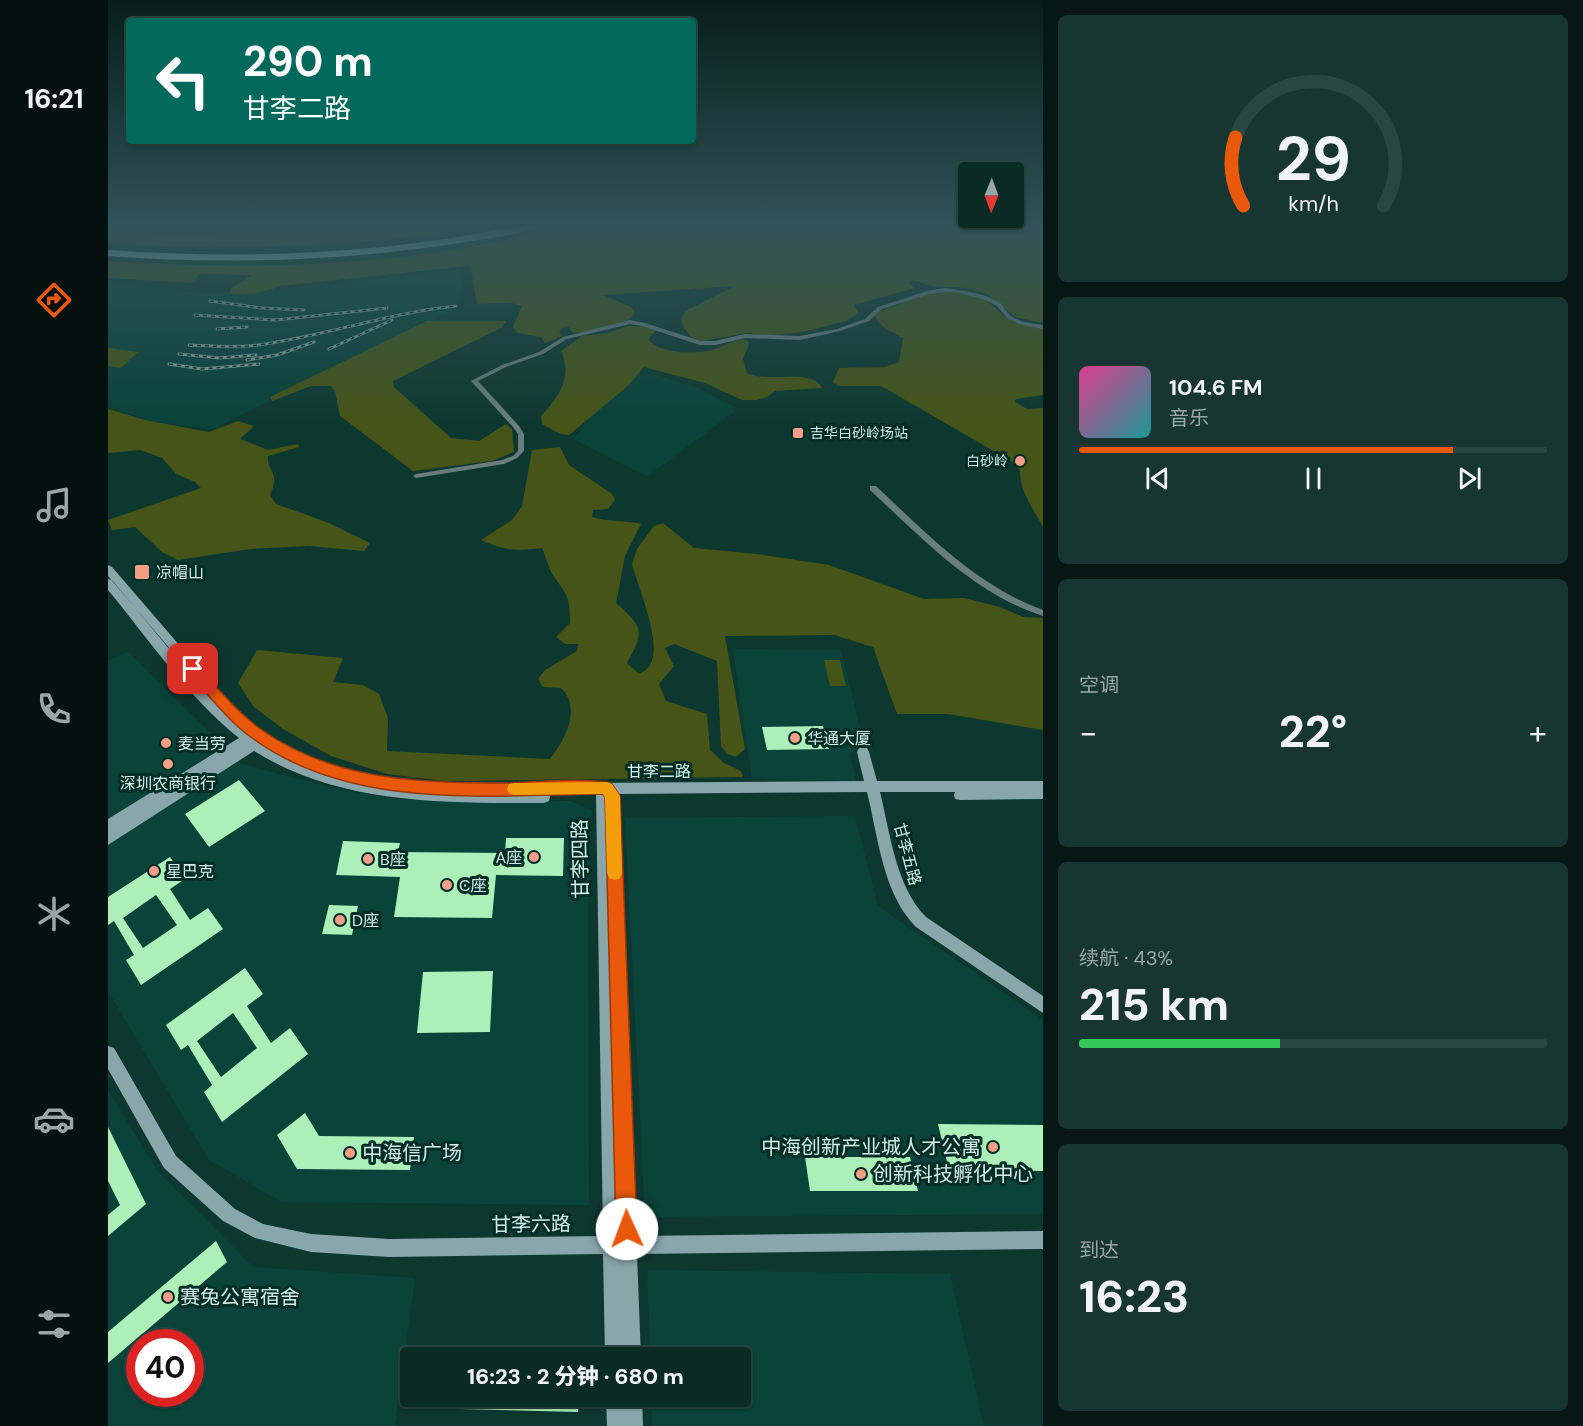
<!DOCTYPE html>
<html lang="zh">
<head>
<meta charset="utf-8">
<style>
	body { margin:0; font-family:"DM Sans","Noto Sans SC",sans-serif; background:#183631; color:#f1f3f6; height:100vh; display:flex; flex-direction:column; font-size:22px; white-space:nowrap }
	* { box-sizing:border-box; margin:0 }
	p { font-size:20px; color:#99a7a6 }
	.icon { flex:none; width:33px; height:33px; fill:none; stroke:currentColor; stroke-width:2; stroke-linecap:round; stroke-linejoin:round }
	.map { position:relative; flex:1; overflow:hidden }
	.sheet { display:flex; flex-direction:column; gap:15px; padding:15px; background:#061714; width:540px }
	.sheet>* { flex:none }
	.top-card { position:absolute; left:18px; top:18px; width:570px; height:126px; border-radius:6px; box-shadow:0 2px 4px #0004,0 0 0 2px #2a4641; background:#00695c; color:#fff; overflow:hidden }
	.needle { width:39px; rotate:181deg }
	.fabs { position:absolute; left:850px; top:162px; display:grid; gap:12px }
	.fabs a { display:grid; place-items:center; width:66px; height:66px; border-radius:6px; background:#0a2a24; box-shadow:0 2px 4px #0004,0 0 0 2px #2a4641; font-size:30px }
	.speed { position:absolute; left:18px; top:1329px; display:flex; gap:12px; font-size:30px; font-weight:700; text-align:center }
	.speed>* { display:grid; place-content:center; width:78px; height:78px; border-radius:50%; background:#0a2a24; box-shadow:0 2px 4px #0004,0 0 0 2px #2a4641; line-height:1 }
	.speed .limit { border:9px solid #d22; background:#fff; color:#111 }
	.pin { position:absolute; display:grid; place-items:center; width:51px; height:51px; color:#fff; margin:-26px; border-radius:12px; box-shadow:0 3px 9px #0006 }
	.me { position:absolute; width:66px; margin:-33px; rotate:358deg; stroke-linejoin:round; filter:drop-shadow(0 0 4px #0008) }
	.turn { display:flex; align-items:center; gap:21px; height:126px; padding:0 18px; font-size:27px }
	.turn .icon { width:78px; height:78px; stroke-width:2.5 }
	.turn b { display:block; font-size:42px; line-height:51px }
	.big { font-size:45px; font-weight:800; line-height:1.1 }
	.sheet .tile { flex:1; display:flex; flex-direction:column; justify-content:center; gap:9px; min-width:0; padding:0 21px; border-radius:9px; background:#183631 }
	.sheet .dial { align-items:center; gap:0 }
	.dial svg { height:156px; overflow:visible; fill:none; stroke:#2a4641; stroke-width:7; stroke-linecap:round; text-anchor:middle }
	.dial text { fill:#f1f3f6; stroke:none }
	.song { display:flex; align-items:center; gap:18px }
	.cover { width:72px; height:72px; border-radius:9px; background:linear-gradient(135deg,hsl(330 70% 55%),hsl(180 70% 35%)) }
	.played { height:6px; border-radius:3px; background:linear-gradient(90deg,#ea580c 80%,#2a4641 80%) }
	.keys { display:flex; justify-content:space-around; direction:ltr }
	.heat { display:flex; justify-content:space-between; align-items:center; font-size:33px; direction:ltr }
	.charge { height:9px; border-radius:4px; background:linear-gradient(90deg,#34c759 43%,#2a4641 0) }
	.trip { position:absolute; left:292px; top:1347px; width:351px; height:60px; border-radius:6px; background:#0a2a24; box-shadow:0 2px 4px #0004,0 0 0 2px #2a4641; font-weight:800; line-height:60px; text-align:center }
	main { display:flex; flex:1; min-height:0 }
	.dock { display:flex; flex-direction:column; width:108px; justify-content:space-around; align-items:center; background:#04110e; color:#99a7a6 }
	.dock .icon { width:42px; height:42px }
	.dock .selected { color:#ea580c }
	.dock b { font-size:27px; color:#f1f3f6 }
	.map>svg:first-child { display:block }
</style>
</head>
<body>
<main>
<nav class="dock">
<b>16:21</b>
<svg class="icon selected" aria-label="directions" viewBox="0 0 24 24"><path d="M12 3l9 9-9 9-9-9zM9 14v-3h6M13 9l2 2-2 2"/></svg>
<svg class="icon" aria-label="music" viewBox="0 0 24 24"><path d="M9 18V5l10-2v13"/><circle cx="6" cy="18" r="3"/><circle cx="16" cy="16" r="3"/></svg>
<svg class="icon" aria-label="phone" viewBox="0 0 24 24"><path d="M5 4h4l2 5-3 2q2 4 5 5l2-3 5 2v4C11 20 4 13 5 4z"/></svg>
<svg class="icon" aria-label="climate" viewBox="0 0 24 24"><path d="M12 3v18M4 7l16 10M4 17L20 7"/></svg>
<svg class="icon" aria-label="car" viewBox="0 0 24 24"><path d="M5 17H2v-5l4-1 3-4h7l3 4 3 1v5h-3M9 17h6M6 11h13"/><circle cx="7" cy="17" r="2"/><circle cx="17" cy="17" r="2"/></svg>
<svg class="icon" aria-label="filters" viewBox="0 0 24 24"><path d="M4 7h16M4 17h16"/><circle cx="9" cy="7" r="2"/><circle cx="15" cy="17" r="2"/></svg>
</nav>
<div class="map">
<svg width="935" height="1426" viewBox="0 0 935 1426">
	<rect width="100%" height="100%" fill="#0d3830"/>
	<path fill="#09433a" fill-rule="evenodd" d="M351 270 356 288 348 309 105 429 47 422 0 408V282L91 293H118L167 290Z
		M531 374H544L590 388 630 409 539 477 464 438 473 431 476 422 520 386Z
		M625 649 733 650 756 744 742 754 748 781 644 779Z
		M19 651 134 764 228 789 288 799 462 801 484 810 480 891 481 1205 174 1202 101 1160 0 991V661Z
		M747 816 770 906 935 1020V1214L537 1217 517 818Z
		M0 1090 49 1170 145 1267 307 1278 287 1426H0ZM32 1342H82V1394H32Z
		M539 1270 842 1274 876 1426H544L543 1397 633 1396V1358L542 1357Z"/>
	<path fill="#465417" d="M0 225H29L44 234 107 236 115 225H375C307 239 239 244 170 246 113 248 56 249 0 241Z
		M456 225H935V323L907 317 879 294 860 288 823 286 805 280 801 283 807 288 746 305 750 313 738 321 695 332 663 335 639 333 594 341 583 337 576 328 573 319 577 311 627 286 495 295 523 307 527 312C518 329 483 330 465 333L461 327 455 328 451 332 455 336 437 343 433 337 409 333 405 327 414 306 403 303 369 304 363 270 360 266 172 286C155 294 140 294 121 294L123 288 145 275 91 274 85 283 0 278V261C152 271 309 267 456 225Z
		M843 291 877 299 896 316 905 321 935 325V395L908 399 907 402 919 409 935 408V527C926 510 911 490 912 470L903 461 773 386H730L725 382 731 368 777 367 791 362 795 338C786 332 769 327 767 315L771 312 821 293Z
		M319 321H398L393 328 285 381 286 387 343 438 371 441 398 424 404 429 406 452 384 461 305 471 232 416 227 391 223 386H203L164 401 162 397Z
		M521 326H534L548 330 540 340C554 354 585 354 604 350 617 347 625 337 639 340L641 344 635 359 639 373C659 384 704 367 714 388L667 391 659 397 649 400H634L597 383 536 367 521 385 461 435 452 434 434 424 433 416C451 397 465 377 453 351L474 336 500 333Z
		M0 348 30 352 13 368 0 366Z
		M0 409 37 420 101 432 130 421 146 426 132 439 160 450 190 444 191 447 160 456C159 474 173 471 162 495L168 504 221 523 262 543 256 551 201 546 143 549 70 560 54 552 27 527 4 530 0 520 93 488 87 482 68 474 54 458 33 450 0 453Z
		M452 447 461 465 503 493 507 500 500 509 485 510 484 517C500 522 517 520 533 524L517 556 508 603C535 627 537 631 519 663L531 674C535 672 540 669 542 665 555 643 530 588 524 564L529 549 546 526 555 523 586 548 649 554 721 565 816 599 856 598 892 607 915 617 935 618V730L840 714H789L765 647 726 635 617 636 637 749 628 757 619 754 613 746 609 661 566 644 557 648 566 666 551 684 558 701 599 714 602 750 616 763 633 771 635 777 338 781 279 774 223 756 175 729 146 707 130 683 149 650 235 658 225 682 255 685 271 694 280 718 279 751 442 759C457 740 474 708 453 688L435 687 430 679 437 670 469 651 470 644H457L448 637 462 623C462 595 459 596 445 575 440 567 438 557 434 548 408 551 397 551 373 540L404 520 414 506 424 450Z
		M716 660H732L738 686H722Z"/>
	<path fill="#acefb9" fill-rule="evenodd" d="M715 726 721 749 659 750 654 727Z
		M131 780 157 811 101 847 77 814Z
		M398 838H456L455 876 388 875 384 918 286 917 292 877 228 875 235 841 292 843 290 852 397 853Z
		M62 857 77 879 62 889 82 920 100 908 115 929 33 985 18 960 26 955 6 921 0 925V897ZM48 895 69 925 35 948 15 918Z
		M221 905 250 906 244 935 214 934Z
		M137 968 155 994 139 1006 163 1043 182 1028 200 1054 114 1122 96 1092 104 1085 80 1045 73 1050 58 1025ZM125 1013 149 1048 113 1077 89 1041Z
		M385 971 382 1032 309 1033 315 972Z
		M197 1113 211 1136 306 1137 302 1170 189 1169 169 1135Z
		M830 1124 935 1125V1171L841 1170Z
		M0 1127 38 1204 0 1236V1215L12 1205 0 1181Z
		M697 1157H802L810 1191H702Z
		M108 1241 119 1262 0 1363V1332Z
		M320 1347 471 1350V1358H319Z
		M315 1396H471L470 1412 313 1408Z"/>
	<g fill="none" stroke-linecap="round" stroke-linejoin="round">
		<path fill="#697c7e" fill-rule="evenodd" d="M836 288C854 290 875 293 891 302 896 306 898 312 903 316 912 323 925 323 935 325V329L911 324 899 318 889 306 878 300 851 293 836 292 822 294 774 309 761 321 732 331 692 340 637 338 607 345H592L534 326 522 324 459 339 435 354 398 367 370 381 411 426 416 434V451L409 458 396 464 308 478 305 476 308 474 394 460 405 456 410 451V434L405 427 363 381 394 365 431 352 455 337 522 320 537 323 593 341H607L637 334 692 336 729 329 757 319 770 307 819 291Z
			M762 486H768C818 533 869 586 935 610V616C866 594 814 538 762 490Z"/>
		<path fill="#89a6ab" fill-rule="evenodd" d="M0 565 4 567 116 697 154 732 204 758 234 769 269 777 340 784 756 781 749 752 751 748H759L761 752 769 781H935V799L852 800 847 799 846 795 847 792H772C782 833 788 887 818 917L935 996V1013L808 927C775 894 770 837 759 792L510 794 528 1236 935 1231V1249L529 1254 533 1358H497L495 1254 281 1257 203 1252 147 1238 115 1221 56 1168 0 1069V1046L6 1048 68 1156 127 1209 155 1224 203 1234 281 1239 495 1236 488 794H441L442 797 441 801 436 803C336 803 233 805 146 751L0 845V819L131 738C80 697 42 641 0 590V579L4 580 91 685C103 698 115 712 129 723L108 703 0 576Z
			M498 1396H534L535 1426H499Z"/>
		<path fill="#b7e5ec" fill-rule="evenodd" d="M414 225H435C423 233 380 238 364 241 243 261 122 265 0 256V250C140 260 277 254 414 225Z"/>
		<defs>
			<path id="rail" d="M102 301 153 308 196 310
				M87 315 168 320 279 308
				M109 329 139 327
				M81 345C104 346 127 348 150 345 217 336 280 313 348 306
				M221 349 284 320
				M71 354 111 358 148 355
				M139 360 169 355 206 342
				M61 364 94 369 151 364"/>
		</defs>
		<use href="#rail" stroke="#84a29c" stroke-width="3"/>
		<use href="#rail" stroke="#012e26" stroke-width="1.5" stroke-dasharray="4" stroke-linecap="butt"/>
	</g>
	<linearGradient id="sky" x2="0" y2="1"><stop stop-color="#071f1a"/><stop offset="0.53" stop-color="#2f5359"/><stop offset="1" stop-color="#2f5359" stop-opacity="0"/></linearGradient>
	<rect width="935" height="425" fill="url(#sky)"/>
	<path fill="#ea580c" stroke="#983908" stroke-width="1.5" d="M85 664 90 666C110 688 129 713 154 730 227 782 318 783 404 783 426 782 486 777 504 784L512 796 529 1229 526 1237 519 1240 511 1237 508 1229 497 798 495 794C379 795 244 811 144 738 119 720 101 695 80 673L79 669Z"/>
	<path fill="#f59e0b" d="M499 782 504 784 512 796 514 873 512 878 507 880 501 878 499 873 497 798 495 794 406 795 401 793 399 789 401 784 406 783Z"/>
	<g fill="#f49e88" stroke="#012e26" stroke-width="2">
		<rect x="684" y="427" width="12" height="12" rx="3"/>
		<circle cx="912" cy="461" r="6"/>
		<rect x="26" y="564" width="16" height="16" rx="3"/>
		<circle cx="687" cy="738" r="6"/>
		<circle cx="58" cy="743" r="6"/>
		<circle cx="60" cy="764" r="6"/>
		<circle cx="426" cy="857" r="6"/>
		<circle cx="260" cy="859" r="6"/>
		<circle cx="46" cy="871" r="6"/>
		<circle cx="339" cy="885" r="6"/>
		<circle cx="232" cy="920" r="6"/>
		<circle cx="885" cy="1147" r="6"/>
		<circle cx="242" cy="1153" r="6"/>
		<circle cx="753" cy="1174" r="6"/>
		<circle cx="60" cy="1297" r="6"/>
	</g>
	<g text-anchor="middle" stroke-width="6" stroke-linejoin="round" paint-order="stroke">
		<g font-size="14" fill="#d6ebe6" stroke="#012e26" text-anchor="start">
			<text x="702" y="438">吉华白砂岭场站</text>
			<text x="900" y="466" text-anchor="end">白砂岭</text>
		</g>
		<g font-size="16" fill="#d6ebe6" stroke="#012e26" text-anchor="start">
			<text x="48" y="578">凉帽山</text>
			<text x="699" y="744">华通大厦</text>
			<text x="70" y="749">麦当劳</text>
			<text x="60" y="789" text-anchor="middle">深圳农商银行</text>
			<text x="414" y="863" text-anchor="end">A座</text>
			<text x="272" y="865">B座</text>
			<text x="58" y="877">星巴克</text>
			<text x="351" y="891">C座</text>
			<text x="244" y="926">D座</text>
		</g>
		<g font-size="16" fill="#d6ebe6" stroke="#012e26">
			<text x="551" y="777">甘李二路</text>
			<text transform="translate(800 854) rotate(75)" y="6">甘李五路</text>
		</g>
		<g font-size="20" fill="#d6ebe6" stroke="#012e26">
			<text transform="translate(472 859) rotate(-91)" y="7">甘李四路</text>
			<text transform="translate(423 1224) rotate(-1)" y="7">甘李六路</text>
		</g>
		<g font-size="20" fill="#d6ebe6" stroke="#012e26" text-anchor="start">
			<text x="873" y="1154" text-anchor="end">中海创新产业城人才公寓</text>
			<text x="254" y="1160">中海信广场</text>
			<text x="765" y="1181">创新科技孵化中心</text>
			<text x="72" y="1304">赛兔公寓宿舍</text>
		</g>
	</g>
</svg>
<div class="fabs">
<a><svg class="needle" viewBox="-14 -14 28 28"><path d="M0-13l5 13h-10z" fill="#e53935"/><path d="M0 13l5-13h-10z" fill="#99a7a6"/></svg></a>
</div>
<div class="speed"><div class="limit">40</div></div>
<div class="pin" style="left:85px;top:669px;background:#d93025"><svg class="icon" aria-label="arrive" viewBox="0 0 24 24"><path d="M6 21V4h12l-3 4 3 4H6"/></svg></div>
<svg class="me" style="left:519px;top:1229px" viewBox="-20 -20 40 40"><circle r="19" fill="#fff"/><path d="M0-13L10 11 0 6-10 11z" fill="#ea580c"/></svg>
<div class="trip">16:23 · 2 分钟 · 680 m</div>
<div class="top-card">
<div class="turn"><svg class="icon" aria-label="left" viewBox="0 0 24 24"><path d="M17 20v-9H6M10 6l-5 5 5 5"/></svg><div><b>290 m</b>甘李二路</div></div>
</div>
</div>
<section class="sheet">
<div class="tile dial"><svg viewBox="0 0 100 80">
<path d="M14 69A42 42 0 1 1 86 69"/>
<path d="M14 69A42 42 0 0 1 10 34" stroke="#ea580c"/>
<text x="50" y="56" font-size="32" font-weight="700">29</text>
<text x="50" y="72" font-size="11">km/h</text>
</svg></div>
<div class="tile">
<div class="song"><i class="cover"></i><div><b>104.6 FM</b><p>音乐</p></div></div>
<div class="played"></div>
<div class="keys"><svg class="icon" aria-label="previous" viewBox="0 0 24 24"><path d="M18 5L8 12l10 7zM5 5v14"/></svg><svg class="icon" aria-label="pause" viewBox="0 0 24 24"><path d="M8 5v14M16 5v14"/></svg><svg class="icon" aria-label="next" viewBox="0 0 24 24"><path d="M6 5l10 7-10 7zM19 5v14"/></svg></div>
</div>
<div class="tile"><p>空调</p>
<div class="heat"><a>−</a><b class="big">22°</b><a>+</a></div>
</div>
<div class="tile"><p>续航 · 43%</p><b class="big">215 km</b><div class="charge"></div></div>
<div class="tile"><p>到达</p><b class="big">16:23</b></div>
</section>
</main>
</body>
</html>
